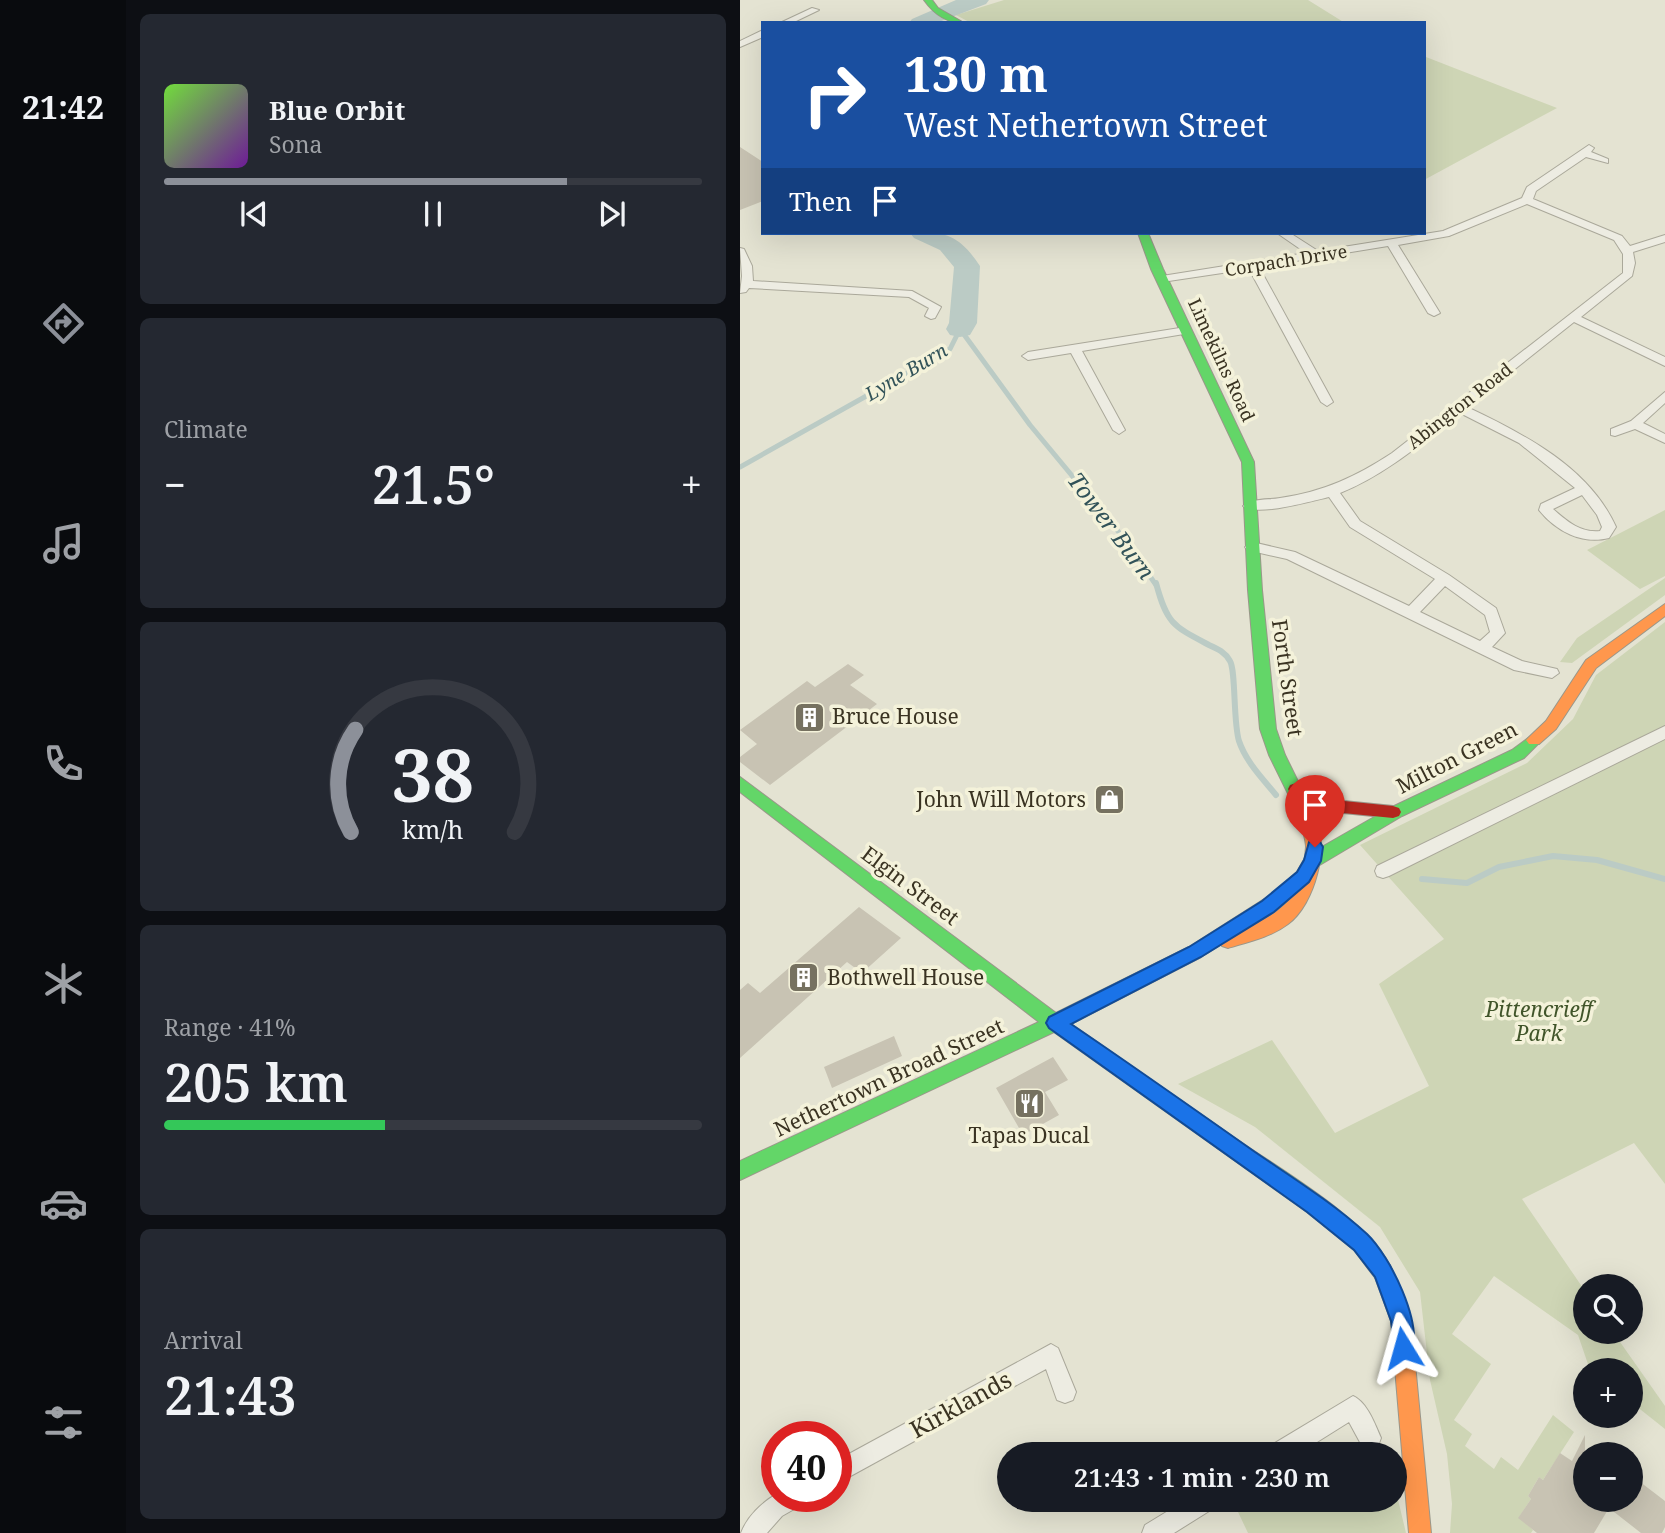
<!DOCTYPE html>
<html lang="en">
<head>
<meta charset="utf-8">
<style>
	body { margin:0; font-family:"Noto Serif",serif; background:#242831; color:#f1f3f6; height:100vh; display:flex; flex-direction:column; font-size:26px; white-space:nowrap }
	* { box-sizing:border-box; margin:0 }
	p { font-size:23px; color:#9ea1a6 }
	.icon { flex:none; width:38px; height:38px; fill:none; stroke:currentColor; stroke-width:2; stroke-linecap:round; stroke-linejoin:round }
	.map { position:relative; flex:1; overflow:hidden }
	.panel { display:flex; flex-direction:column; gap:14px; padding:14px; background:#0d0f14; width:614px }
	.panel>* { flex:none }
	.banner { position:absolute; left:21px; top:21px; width:665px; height:214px; border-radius:0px; box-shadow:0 7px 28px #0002; background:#1a4fa0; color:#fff; overflow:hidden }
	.controls { position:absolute; left:833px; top:1274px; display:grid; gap:14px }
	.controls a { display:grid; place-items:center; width:70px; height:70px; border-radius:50%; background:#171b24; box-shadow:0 7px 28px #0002; font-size:35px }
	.speed { position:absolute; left:21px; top:1421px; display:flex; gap:14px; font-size:35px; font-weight:700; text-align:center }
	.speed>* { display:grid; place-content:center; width:91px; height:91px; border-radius:50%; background:#171b24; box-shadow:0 7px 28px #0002; line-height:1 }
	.speed .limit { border:10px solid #d22; background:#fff; color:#111 }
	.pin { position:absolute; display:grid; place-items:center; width:60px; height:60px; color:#fff; margin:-72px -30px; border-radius:50% 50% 50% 0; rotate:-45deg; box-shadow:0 0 7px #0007 }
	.pin .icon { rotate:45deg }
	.me { position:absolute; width:77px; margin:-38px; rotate:352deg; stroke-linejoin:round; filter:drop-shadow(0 0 5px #0008) }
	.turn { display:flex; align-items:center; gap:24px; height:147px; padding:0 28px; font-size:32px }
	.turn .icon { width:91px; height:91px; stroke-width:2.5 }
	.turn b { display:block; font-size:49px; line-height:60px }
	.then { display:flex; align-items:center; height:66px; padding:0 28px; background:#0003; gap:14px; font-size:26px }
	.big { font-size:52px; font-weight:600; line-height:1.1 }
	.panel .card { flex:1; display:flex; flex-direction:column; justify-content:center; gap:10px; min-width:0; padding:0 24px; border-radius:10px; background:#242831 }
	.panel .dial { align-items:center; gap:0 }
	.dial svg { height:182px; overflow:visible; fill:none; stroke:#363941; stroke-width:7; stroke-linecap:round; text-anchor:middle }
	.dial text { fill:#f1f3f6; stroke:none }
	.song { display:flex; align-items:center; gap:21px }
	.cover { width:84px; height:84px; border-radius:10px; background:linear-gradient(135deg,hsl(100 70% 55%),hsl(280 70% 35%)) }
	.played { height:7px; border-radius:4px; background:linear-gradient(90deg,#8c9099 75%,#363941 75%) }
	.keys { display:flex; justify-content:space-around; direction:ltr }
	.heat { display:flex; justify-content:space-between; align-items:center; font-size:38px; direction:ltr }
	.charge { height:10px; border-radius:5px; background:linear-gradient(90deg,#34c759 41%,#363941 0) }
	.trip { position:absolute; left:257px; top:1442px; width:410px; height:70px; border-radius:35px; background:#171b24; box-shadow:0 7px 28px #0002; font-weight:600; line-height:70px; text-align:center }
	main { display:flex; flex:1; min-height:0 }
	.dock { display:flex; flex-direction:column; width:126px; justify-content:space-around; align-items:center; background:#090b0e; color:#9ea1a6 }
	.dock .icon { width:49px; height:49px }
	.dock .on { color:#8c9099 }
	.dock b { font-size:32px; color:#f1f3f6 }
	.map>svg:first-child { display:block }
</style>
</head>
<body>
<main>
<nav class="dock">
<b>21:42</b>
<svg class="icon on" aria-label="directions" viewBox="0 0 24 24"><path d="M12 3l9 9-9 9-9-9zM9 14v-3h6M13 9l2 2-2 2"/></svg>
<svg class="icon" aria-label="music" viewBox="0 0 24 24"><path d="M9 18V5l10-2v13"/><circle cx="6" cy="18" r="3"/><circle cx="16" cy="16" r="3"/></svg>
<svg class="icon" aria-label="phone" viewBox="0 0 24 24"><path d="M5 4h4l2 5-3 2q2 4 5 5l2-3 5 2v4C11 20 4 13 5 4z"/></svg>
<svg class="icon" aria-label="climate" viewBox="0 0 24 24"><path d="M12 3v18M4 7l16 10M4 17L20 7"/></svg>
<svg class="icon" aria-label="car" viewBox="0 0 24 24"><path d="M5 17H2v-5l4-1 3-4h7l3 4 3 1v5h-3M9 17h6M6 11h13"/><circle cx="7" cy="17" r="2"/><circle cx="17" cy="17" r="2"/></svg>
<svg class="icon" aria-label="filters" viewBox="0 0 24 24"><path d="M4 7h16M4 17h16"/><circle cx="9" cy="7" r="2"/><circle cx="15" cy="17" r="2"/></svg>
</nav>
<section class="panel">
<div class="card">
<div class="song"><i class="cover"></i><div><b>Blue Orbit</b><p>Sona</p></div></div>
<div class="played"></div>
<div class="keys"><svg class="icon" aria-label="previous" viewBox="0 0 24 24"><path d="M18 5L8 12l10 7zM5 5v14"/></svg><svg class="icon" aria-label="pause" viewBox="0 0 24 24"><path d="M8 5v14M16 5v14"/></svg><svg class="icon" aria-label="next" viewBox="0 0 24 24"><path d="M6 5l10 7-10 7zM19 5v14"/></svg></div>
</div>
<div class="card"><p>Climate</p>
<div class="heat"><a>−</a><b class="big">21.5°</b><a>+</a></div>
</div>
<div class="card dial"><svg viewBox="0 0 100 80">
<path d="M14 69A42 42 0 1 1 86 69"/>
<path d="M14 69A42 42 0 0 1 16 24" stroke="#8c9099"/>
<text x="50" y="56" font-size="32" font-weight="700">38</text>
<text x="50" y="72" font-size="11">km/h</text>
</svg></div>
<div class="card"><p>Range · 41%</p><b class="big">205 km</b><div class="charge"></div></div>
<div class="card"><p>Arrival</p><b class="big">21:43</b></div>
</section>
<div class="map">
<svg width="925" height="1533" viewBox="0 0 925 1533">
	<rect width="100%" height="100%" fill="#e4e3d2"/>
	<path fill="#ced5b5" d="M264 0H568L605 23H231L216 15Z
		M684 57H686L817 108 684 180Z
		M925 510V576L900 589 847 550Z
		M925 578V595L832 663 820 662 837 638Z
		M925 622V1184L894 1143 782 1199 845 1291V1332H873L925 1406V1429L891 1402V1370H850L838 1335 754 1276 712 1334 751 1364 714 1420 732 1434 725 1446 754 1469 761 1457 778 1470 813 1415 834 1432 803 1480 799 1477 788 1496 791 1499 779 1517 793 1530 791 1533H710L712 1504 707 1454 690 1380 680 1292 640 1227 515 1127 438 1084 532 1040 595 1133 689 1086 639 984 704 939 620 845 787 763 833 719 856 675Z
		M655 1487 666 1533H508L498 1512 520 1500H654Z"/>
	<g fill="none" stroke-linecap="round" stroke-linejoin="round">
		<path stroke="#bbcbc5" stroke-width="5" d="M0 467 210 349 220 329 290 425 382 536 416 585"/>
		<path stroke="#bbcbc5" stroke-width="6" d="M416 583C427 624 433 626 469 645 478 649 485 652 490 661 496 671 493 722 499 741 506 762 523 779 536 795
			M682 879 727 883 759 867 813 856 857 860 925 879"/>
		<path fill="#bbcbc5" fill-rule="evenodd" d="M216 0H249L246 4 196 23H169L172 19Z
			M170 233C206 231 219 235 240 266L237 323 230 335 220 337 210 335 206 329 209 323 214 267 200 250 174 238Z"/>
	</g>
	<path fill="#c8c3b3" d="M0 147 23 162V201L0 210Z
		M108 664 124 675 110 685 137 704 30 785 0 762V757L17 744 0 730 67 681 75 687Z
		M119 907 161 938 122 973 107 962 0 1058V990L8 983 20 993Z
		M154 1036 162 1056 92 1088 84 1067Z
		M313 1057 328 1080 305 1092 319 1115 283 1135 256 1088Z
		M845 1435V1500H891V1475L925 1501V1527L922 1533H901L869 1508 854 1533H797L778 1518 791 1499 788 1496 799 1477 803 1480 820 1453 832 1461Z"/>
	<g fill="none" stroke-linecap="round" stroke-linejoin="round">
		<defs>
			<path id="street" d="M72 8 79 10 52 23H40Z
				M23 30V37L0 47V41Z
				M849 145 854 148 851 152 868 159V163L846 157 796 191 793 199 882 236 890 246 925 235V242L893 252 895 263 892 276 841 317 925 357V366L834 322 727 407C784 434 849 467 876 527L869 538C842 545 816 531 799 510L801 504 835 488 779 443 720 413C682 443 645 475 600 493L620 521 709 575 756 608 765 633 752 647 782 661 817 669 819 673 812 678 774 670 547 559 507 550 505 547 512 542 555 552 669 606 695 579 610 527 589 497C572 501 516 517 503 506 512 498 529 500 540 498 583 492 617 476 652 453L883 273V254L874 240 787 204 709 236 658 245 700 313 694 316 688 313 648 246 519 267 593 402 587 406 581 402 509 269 422 282 416 279 422 276 566 253 537 233H550L578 251 703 231 782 198 787 187ZM842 495 857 515 862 527 860 531C840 533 827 521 813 509ZM705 586 745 615 750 632 740 641 680 612Z
				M0 248 4 249 12 266 13 281 172 291 201 307 195 318 191 319 185 316 189 308 169 297 9 288 6 292 0 293 2 276Z
				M446 327 450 329V333L342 351 385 430 379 434 373 430 331 353 288 360 282 356 288 352Z
				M925 392V403L903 423 925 434V443L895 429 875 436 871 435V429L891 421Z
				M925 726V739L649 876 643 878 637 876 635 871 637 866Z
				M311 1344 318 1348 336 1392 333 1400 325 1403 317 1400 306 1369 96 1484V1461Z
				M613 1396C627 1402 635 1424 641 1438L638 1446 630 1449 622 1446 609 1422 558 1454H527L530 1446Z
				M37 1494V1496H66L63 1504 42 1516 27 1533H1C7 1517 22 1502 37 1494Z
				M446 1500H477L474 1508 434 1533H402L405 1525Z"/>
			<path id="fast" d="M184 0H192L198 8 224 23C206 23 194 14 184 0Z
				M398 233H408L423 269 514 462 522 590 536 729 545 755 577 820 575 825H563L561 820 529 755 520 729 508 590 502 462 411 269Z
				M794 734 802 740 784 758 662 816 578 866 569 882 546 903 461 957 331 1024C387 1063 443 1102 499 1141 543 1171 633 1223 653 1272L650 1279 643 1282 636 1279 614 1250 567 1212 314 1032 0 1180V1161L299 1022 0 792V777L316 1013 449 947 534 893 557 872 566 856 650 808 772 750Z"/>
			<path id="slow" d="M925 604V616L856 668 816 729 799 744H789L786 740 806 721 846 660Z
				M569 814 575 815C590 846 575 904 548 924 531 937 508 942 488 948L482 946 479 941 482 936C532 918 562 908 566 847 566 837 559 824 563 815Z
				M643 1262 650 1265 671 1321 691 1533H669L651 1321 633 1272 636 1265Z"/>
			<path id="jam" d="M556 783 604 801 653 806 659 808 661 812 659 816 653 818 603 813 550 793 548 789 550 785Z"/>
		</defs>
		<use href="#street" stroke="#aaa89a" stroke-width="2"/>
		<use href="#fast" stroke="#9a978a" stroke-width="2"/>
		<use href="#slow" stroke="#9a978a" stroke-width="2"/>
		<use href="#jam" stroke="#9a978a" stroke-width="2"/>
		<use href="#street" fill="#edece2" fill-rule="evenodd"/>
		<use href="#fast" fill="#63d668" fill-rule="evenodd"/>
		<use href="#slow" fill="#ff974d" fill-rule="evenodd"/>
		<use href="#jam" fill="#b3261e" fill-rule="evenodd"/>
	</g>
	<path fill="#1a73e8" stroke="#114b97" stroke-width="2" d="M575 840 580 842 583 847 581 861 569 882 534 912 461 957 331 1024C393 1066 454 1109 515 1152 553 1178 593 1203 627 1234 650 1256 684 1324 671 1355L663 1358 656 1355 651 1321 635 1277 614 1250 567 1212 309 1028 306 1023 309 1017 449 947 522 901 557 872 564 860 569 842Z"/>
	<defs>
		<symbol id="building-square" viewBox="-11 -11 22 22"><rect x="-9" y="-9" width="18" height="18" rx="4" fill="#767160" stroke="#f4f2da"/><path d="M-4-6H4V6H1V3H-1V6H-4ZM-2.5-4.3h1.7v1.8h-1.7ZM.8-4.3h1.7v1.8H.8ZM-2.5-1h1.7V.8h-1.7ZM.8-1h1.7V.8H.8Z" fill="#fff"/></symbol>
		<symbol id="shop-square" viewBox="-11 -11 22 22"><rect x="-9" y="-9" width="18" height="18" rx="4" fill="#767160" stroke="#f4f2da"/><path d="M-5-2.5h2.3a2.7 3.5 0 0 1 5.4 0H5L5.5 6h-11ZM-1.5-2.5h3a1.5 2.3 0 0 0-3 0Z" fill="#fff"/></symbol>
		<symbol id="restaurant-square" viewBox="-11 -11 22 22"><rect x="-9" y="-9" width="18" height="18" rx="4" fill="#767160" stroke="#f4f2da"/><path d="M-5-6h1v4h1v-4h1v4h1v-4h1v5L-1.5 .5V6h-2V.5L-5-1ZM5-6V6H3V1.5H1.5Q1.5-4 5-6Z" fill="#fff"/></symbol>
	</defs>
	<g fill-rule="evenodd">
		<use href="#building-square" x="52" y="700" width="35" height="35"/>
		<use href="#shop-square" x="352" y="782" width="35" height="35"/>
		<use href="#building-square" x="46" y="960" width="35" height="35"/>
		<use href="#restaurant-square" x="272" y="1086" width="35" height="35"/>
	</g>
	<g text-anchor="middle" stroke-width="7" stroke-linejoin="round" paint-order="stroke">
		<g font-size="18" fill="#3a3322" stroke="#f4f2da">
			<text transform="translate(546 261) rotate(-9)" y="6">Corpach Drive</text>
			<text transform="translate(481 360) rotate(65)" y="6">Limekilns Road</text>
			<text transform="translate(720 406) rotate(-38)" y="6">Abington Road</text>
		</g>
		<g font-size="19" font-style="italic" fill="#325359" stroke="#f4f2da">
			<text transform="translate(166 372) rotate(-31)" y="7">Lyne Burn</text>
		</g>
		<g font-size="21" fill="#3a3322" stroke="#f4f2da">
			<text transform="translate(547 678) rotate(82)" y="7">Forth Street</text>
			<text transform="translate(717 758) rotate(-27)" y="7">Milton Green</text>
			<text transform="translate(170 886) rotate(37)" y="7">Elgin Street</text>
			<text transform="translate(149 1078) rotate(-25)" y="7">Nethertown Broad Street</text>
		</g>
		<g font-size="21" fill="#3a3322" stroke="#f4f2da" text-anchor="start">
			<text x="92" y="724">Bruce House</text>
			<text x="346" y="807" text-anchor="end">John Will Motors</text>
			<text x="87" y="985">Bothwell House</text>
			<text x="289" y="1143" text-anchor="middle">Tapas Ducal</text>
		</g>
		<g font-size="21" font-style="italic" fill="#41552a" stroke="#f4f2da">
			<text x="799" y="1017">Pittencrieff<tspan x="799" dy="24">Park</tspan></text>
		</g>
		<g font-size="23" font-style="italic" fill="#325359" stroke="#f4f2da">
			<text transform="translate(371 526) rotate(53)" y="8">Tower Burn</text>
		</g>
		<g font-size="24" fill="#3a3322" stroke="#f4f2da">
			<text transform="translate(221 1405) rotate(-29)" y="8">Kirklands</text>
		</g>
	</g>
</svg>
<div class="controls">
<a><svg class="icon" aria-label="search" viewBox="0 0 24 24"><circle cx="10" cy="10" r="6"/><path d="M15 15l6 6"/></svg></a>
<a>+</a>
<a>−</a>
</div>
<div class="speed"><div class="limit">40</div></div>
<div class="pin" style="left:575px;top:847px;background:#d93025"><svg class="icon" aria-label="arrive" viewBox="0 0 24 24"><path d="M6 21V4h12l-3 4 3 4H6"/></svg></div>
<svg class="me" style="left:663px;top:1348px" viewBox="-20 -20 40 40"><path d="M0-17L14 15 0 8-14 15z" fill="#1a73e8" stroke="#fff" stroke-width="4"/></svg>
<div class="trip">21:43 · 1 min · 230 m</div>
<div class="banner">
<div class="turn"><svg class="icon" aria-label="right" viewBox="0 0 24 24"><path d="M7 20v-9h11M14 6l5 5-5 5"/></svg><div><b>130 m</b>West Nethertown Street</div></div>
<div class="then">Then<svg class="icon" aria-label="arrive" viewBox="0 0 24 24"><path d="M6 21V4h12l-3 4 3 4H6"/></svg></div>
</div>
</div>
</main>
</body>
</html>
